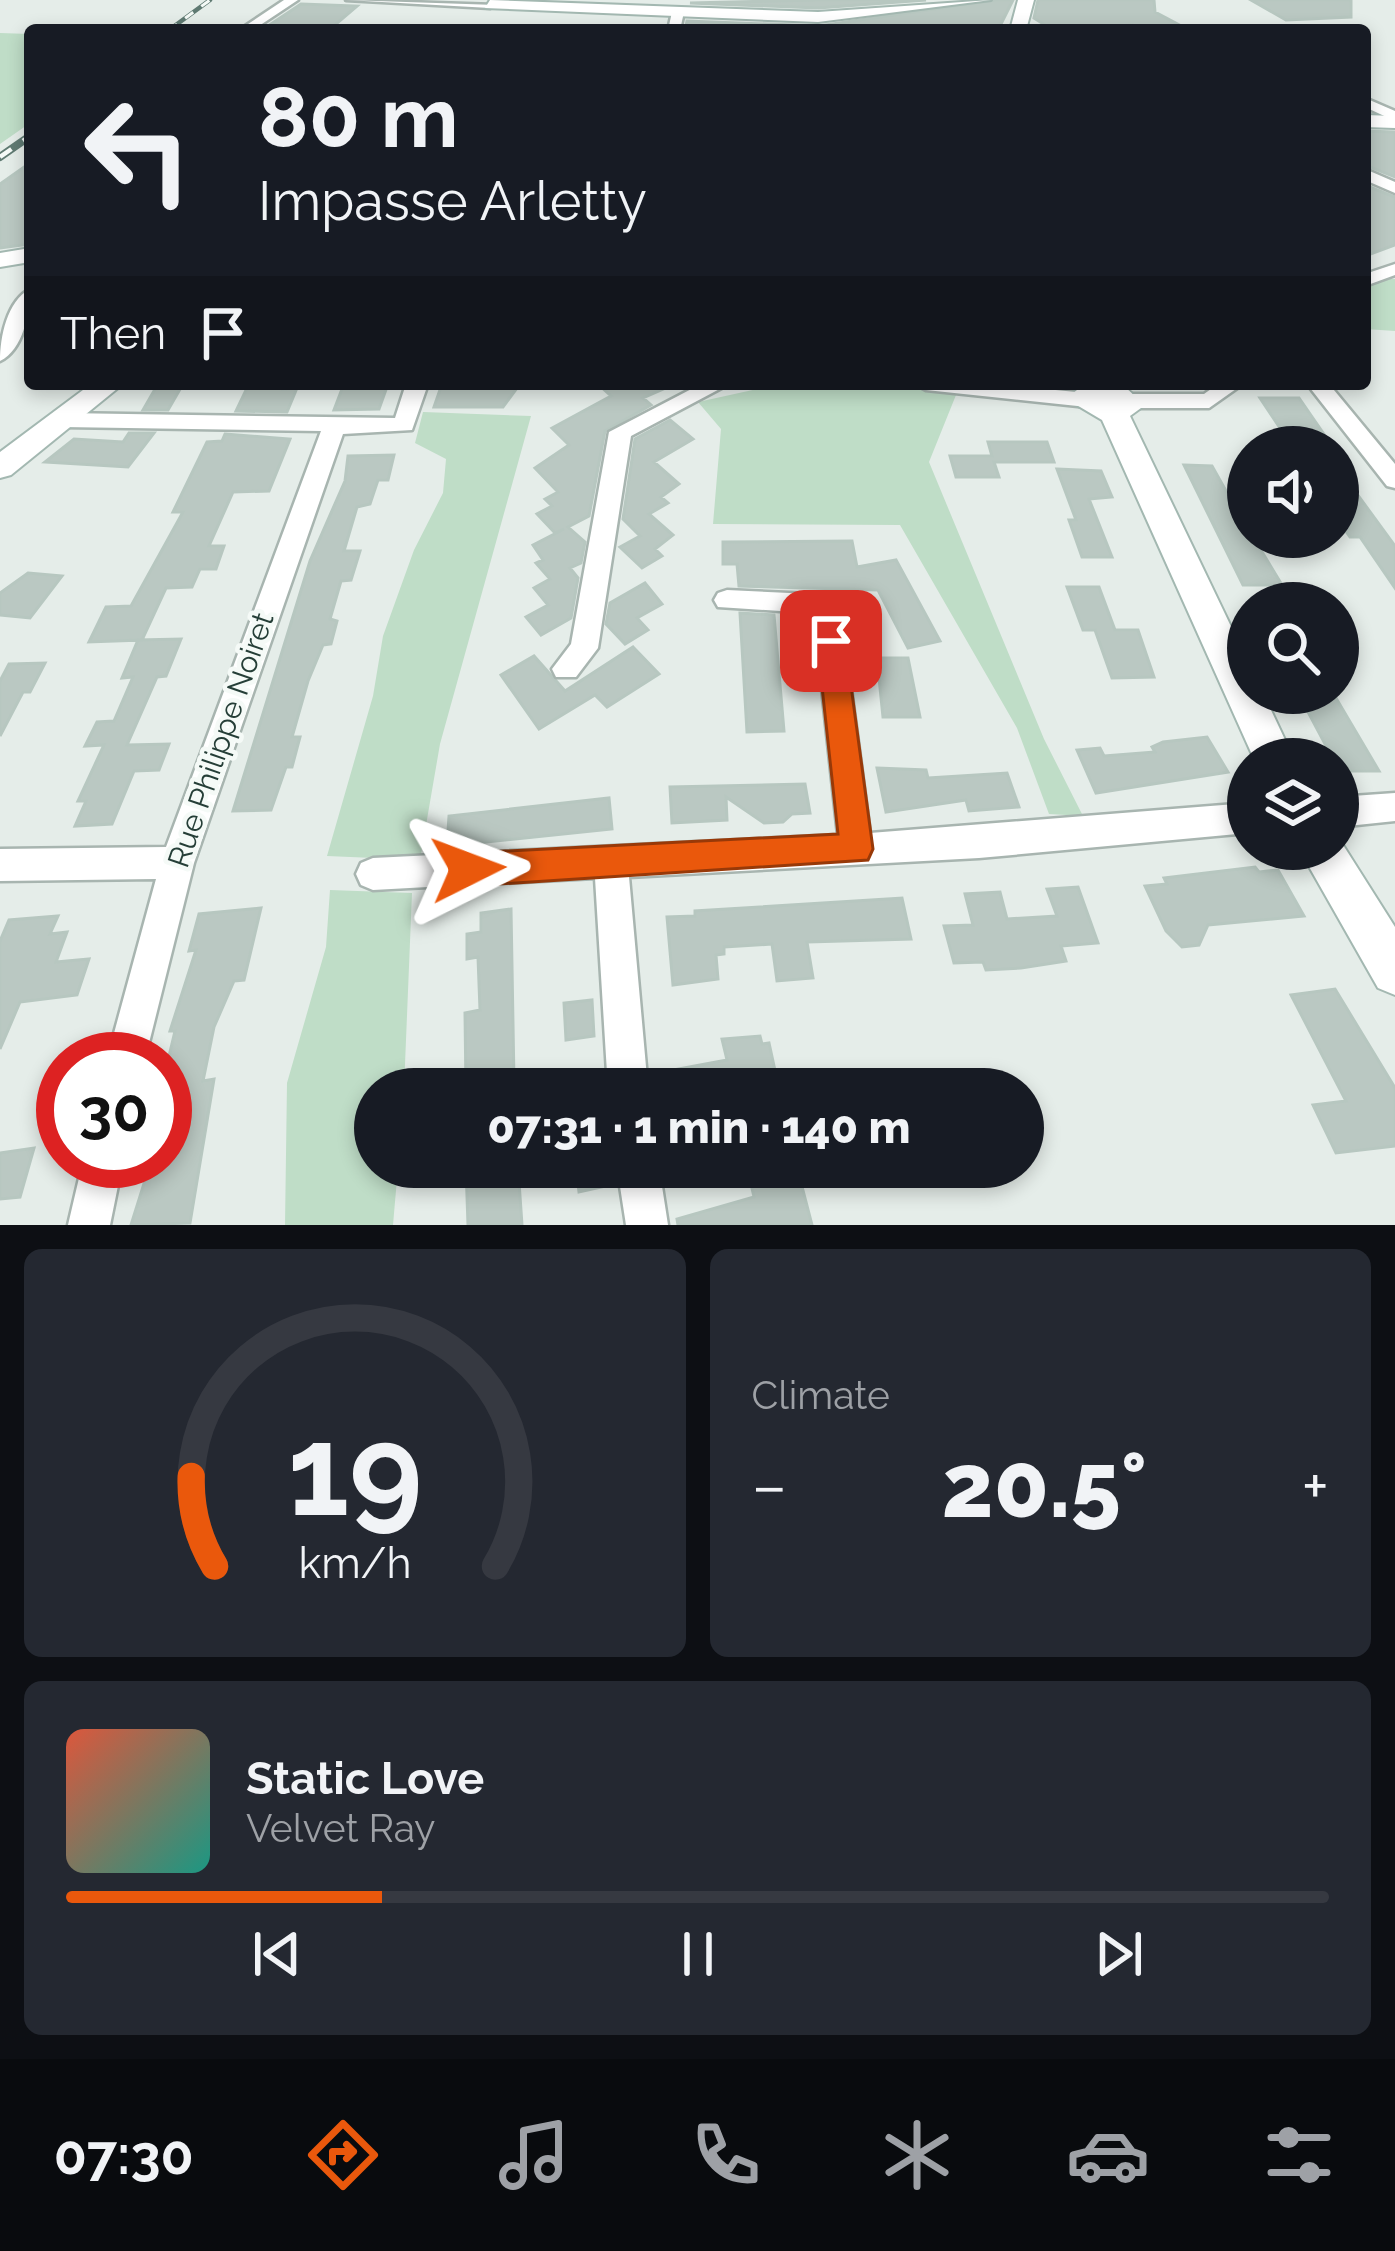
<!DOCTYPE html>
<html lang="en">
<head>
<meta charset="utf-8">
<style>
	body { margin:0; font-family:Raleway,sans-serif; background:#242831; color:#f1f3f6; height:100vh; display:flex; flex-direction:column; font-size:45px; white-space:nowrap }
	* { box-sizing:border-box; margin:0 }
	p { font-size:39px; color:#9ea1a6 }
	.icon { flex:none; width:66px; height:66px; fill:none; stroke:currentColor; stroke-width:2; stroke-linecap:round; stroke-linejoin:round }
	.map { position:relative; height:1225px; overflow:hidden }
	.panel { display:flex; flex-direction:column; gap:24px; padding:24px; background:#0d0f14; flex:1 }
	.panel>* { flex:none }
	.hud { position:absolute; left:24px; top:24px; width:1347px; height:366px; border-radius:12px; box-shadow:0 6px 18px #0003; background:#171b24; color:#f1f3f6; overflow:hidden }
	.buttons { position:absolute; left:1227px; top:426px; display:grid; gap:24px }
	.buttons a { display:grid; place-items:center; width:132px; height:132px; border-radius:50%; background:#171b24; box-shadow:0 6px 18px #0003; font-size:60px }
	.speed { position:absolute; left:36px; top:1032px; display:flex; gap:24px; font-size:60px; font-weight:700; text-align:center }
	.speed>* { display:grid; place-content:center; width:156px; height:156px; border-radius:50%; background:#171b24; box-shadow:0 6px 18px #0003; line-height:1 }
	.speed .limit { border:18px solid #d22; background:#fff; color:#111 }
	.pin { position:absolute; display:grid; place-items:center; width:102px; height:102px; color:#fff; margin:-51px; border-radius:24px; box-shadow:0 6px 18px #0006 }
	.me { position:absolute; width:132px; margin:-66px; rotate:87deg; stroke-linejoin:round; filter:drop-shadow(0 0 9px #0008) }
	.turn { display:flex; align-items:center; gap:42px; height:252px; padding:0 36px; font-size:54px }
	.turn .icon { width:156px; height:156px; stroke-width:2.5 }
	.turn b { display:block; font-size:84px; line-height:102px }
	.then { display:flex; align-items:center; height:114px; padding:0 36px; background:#0003; gap:24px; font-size:45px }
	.big { font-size:90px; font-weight:800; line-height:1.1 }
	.panel .tile { flex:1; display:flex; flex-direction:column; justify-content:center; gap:18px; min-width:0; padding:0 42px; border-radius:18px; background:#242831 }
	.panel .dial { align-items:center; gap:0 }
	.dial svg { height:312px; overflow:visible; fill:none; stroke:#363941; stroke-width:7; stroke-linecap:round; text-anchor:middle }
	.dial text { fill:#f1f3f6; stroke:none }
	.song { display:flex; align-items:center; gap:36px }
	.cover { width:144px; height:144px; border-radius:18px; background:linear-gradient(135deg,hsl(10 70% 55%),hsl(170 70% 35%)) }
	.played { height:12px; border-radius:6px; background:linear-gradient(90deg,#ea580c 25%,#363941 25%) }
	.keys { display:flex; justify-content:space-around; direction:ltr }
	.heat { display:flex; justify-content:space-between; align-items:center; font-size:66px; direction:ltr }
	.panel .tiles { flex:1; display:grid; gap:24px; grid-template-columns:1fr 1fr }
	.tile:last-child { grid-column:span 2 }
	.trip { position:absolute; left:354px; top:1068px; width:690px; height:120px; border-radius:60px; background:#171b24; box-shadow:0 6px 18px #0003; font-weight:800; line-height:120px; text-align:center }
	.menu { display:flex; height:192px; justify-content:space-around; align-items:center; background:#090b0e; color:#9ea1a6 }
	.menu .icon { width:84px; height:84px }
	.menu .selected { color:#ea580c }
	.menu b { font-size:54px; color:#f1f3f6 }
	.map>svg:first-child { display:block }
</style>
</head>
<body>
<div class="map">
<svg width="1395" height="1225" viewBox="0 0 1395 1225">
	<rect width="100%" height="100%" fill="#e5ede9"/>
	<path fill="#bfddc7" d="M0 33 30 34V123L0 144Z
		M1382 279H1395V331L1365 329V286Z
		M780 384H886L956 395 929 462 1044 739 1083 816 1049 814 1017 728 900 525 713 524 721 429 698 402Z
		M423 412 531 416 440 744 420 860 327 856 373 696 383 636 414 550 443 493 446 459 415 443Z
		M330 890 412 893 404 1089H375V1167H398L393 1225H285L287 1083 326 947Z"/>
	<path fill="#bac8c2" stroke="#b7c7c0" stroke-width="3" d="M815 0H926L818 8 690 3Z
		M995 0H1013L998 30H685L687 21 819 26Z
		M1038 0H1154L1155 12 1189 30H1132V25L1053 30 1034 18Z
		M1251 0H1351V17L1286 20Z
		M301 4 357 6 329 30H262Z
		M1365 131 1395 132V177L1365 165Z
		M30 163V244L0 248V184Z
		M1365 185 1395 197V245L1365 256Z
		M158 384H183L168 410H143Z
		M285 384 283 389 297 388 287 412 236 411 248 386Z
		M365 384H388L379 409 334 410 342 389H363Z
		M442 384H520L503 407H434Z
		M598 384H675L643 398 651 405 605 431 589 516 568 527 585 542 581 563 570 568 578 578 571 618 541 635 526 617 548 605 534 588 550 579 536 563 543 560 533 545 564 529 555 533 537 514 552 506 545 499 558 492 535 468 569 445 552 428 611 396Z
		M1260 398H1299L1330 443H1290Z
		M670 420 693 439 654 462 679 484 661 497 668 503 649 514 673 535 655 549 662 556 642 568 620 547 640 536 623 519 635 439Z
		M129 433H154L128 467 45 462 74 439 123 442Z
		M225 434 290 439 269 491 233 492 209 546H224L216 569H200L192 587 166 588 142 640 89 642 106 607 131 606 183 512H173L207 442 222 441Z
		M988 442H1047L1054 462H994L999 477H956L950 456H992Z
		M394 455 388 480H378L370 504 357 507 344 551H360L351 580 341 581 330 619 337 621 331 644 323 645 308 681 292 737H300L292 767H286L271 810 233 811 310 561 345 481 348 456Z
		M1184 465 1212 466 1235 507H1244L1248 537H1253L1282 585H1243Z
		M1338 468 1395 546V588L1360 537H1350L1338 520Z
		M1057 469 1101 471 1112 497 1089 499 1112 557H1082L1069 520H1076Z
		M852 541 857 567 896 560 940 641 908 648 878 590 739 586 737 564H723V542Z
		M28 573 62 576 30 618 0 615V593Z
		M645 583 662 604 637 618 648 630 625 644 606 624 610 603Z
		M1067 587H1099L1115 630H1138L1154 677 1112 678 1095 630H1083Z
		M740 613 774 615 784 731 747 732Z
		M181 639 166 676 157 677 127 745 169 744 159 770 134 771 112 824 75 826 86 801H78L104 745 85 746 97 722 114 721 133 677 122 678 138 640Z
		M633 647 659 674 607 707 595 695 539 729 501 675 534 656 565 691Z
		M877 658H908L920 717H883Z
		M45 663 30 692H23L0 736V681L9 664Z
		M1298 693H1333L1379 771H1339L1338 759H1333Z
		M1207 737 1228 772 1096 793 1077 750 1100 748 1104 756 1155 752 1152 747 1163 742Z
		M877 768 926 770 928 778 1007 773 1019 807 969 811 966 800 886 812Z
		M805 784 810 813 792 814 783 822 764 823 726 797 727 820 672 823 670 787Z
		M609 798 612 829 447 846 449 816Z
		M1255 867 1259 872 1278 870 1304 916 1208 925 1199 945 1182 947 1166 931 1145 886 1167 884 1164 878Z
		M1078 887 1098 943 1061 946 1066 961 1021 968 986 970 983 962 954 963 944 926 973 925 965 894 1000 892 1007 919 1057 916 1047 889Z
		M902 898 911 939 807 942 813 978 777 981 772 944 724 947V954L716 955 718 979 673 985 667 917 695 916V911Z
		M261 908 244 980 234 981 214 1027 203 1081 214 1079 190 1223 131 1225 146 1177 154 1176 157 1161H165V1073L175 1031H170L196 950 189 951 199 914Z
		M511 909 514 1082 466 1089 465 1013 480 1010 478 957 467 959V934L481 932V913Z
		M58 916 50 934 67 932 56 962 89 959 77 995 20 1002 0 1049V941L9 920Z
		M1335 989 1395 1088V1146L1336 1153 1313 1105 1346 1101 1291 995Z
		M592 1000 594 1036 566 1040 564 1003Z
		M760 1036 762 1044 769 1043 779 1089H671L668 1071 727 1060 722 1039Z
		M34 1148 20 1197 0 1199V1153Z
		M466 1167H518L522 1225H468Z
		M576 1167H607L610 1185 579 1192Z
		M765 1167H790L792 1178 799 1175 812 1225H678L677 1219 754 1197 748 1171Z"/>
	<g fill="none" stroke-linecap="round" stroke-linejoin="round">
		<defs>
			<path id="street" d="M284 0H298L253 30H239Z
				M346 0 496 5 490 8Z
				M678 8 684 12 680 30H668L672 12Z
				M1365 98 1395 111V121L1365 107Z
				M1365 169 1395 182V193L1365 180Z
				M1395 264V275L1365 286V274Z
				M30 289C30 313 23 350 0 361 0 337 7 301 30 289Z
				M406 384H428L412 430 343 434 194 863 145 1059H107L156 879 0 881V849L166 847 321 431 63 427 52 420 63 413 395 418Z
				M701 384H729L631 436 598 648 576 677H556L552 669 571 644 609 432Z
				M915 384H991L1087 393 1098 400 1087 407 926 390Z
				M1218 384H1243L1209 408H1127L1116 401 1127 394H1204Z
				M1307 384H1329L1395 464V488L1387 486Z
				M727 590 855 596 870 640 866 648 846 651 870 833 1248 803V833L979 858 629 877 648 1089H608L595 878 373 890 361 885 356 874 361 863 373 858 838 835 818 652 802 649 795 612 718 607 714 600 718 593ZM822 613H835L839 629 824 630Z
				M1395 793V821L1338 827V797Z
				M83 1161H123L110 1225H68Z
				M617 1167H659L668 1225H626Z"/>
			<path id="secondary" d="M490 0 818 12 991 0 818 22 485 8Z
				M1018 0H1034L1026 30H1010Z
				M1365 115 1395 116V128L1365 127Z
				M30 248V262L0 267V253Z
				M91 384H123L11 475 0 478V452Z
				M1085 384C1113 384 1129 380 1141 408L1130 416 1248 662V693H1263L1294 759H1254L1102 420 1075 404 1073 393Z
				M1338 837 1395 927V995L1378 988 1299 849H1338Z"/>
		</defs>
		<use href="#street" stroke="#a8b5b0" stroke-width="5"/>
		<use href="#secondary" stroke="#a3b8b1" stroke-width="4"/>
		<use href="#street" fill="#fff" fill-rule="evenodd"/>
		<use href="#secondary" fill="#fff" fill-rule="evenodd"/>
		<defs>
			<path id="rail-far1" d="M169 30 210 0"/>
			<path id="rail" d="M0 157 30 136"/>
		</defs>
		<use href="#rail-far1" stroke="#5f7a72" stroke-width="4.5"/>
		<use href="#rail" stroke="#5f7a72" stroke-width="8"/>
		<use href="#rail-far1" stroke="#f5faf7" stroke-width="3" stroke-dasharray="10" stroke-linecap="butt"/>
		<use href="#rail" stroke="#f5faf7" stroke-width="4.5" stroke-dasharray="14" stroke-linecap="butt"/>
	</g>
	<path fill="#ea580c" stroke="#983908" stroke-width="3" d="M831 630 845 641 873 849 868 860 468 886 456 881 451 869 456 858 468 853 838 834 817 641Z"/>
	<g text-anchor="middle" stroke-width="9" stroke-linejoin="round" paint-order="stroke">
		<g font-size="30" fill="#253e37" stroke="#f5faf7">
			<text transform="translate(221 740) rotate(-71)" y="10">Rue Philippe Noiret</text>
		</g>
	</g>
</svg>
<div class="buttons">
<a><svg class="icon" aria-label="sound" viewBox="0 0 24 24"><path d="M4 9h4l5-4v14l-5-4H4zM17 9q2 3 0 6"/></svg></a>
<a><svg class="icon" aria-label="search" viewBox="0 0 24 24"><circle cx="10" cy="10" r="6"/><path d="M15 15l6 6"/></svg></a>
<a><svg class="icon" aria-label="layers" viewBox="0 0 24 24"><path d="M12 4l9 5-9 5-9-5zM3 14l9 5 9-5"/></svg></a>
</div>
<div class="speed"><div class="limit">30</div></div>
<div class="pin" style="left:831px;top:641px;background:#d93025"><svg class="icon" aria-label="arrive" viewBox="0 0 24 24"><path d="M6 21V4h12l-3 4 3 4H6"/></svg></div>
<svg class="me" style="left:468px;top:869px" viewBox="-20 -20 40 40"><path d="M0-17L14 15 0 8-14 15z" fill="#ea580c" stroke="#fff" stroke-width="4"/></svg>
<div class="trip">07:31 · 1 min · 140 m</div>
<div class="hud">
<div class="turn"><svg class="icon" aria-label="left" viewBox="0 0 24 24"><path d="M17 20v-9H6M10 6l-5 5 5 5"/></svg><div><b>80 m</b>Impasse Arletty</div></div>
<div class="then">Then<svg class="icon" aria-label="arrive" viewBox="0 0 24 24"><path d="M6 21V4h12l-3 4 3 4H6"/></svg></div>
</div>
</div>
<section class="panel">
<div class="tiles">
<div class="tile dial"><svg viewBox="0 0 100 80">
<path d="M14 69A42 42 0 1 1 86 69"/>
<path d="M14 69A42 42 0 0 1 8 46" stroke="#ea580c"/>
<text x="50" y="56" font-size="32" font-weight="700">19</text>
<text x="50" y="72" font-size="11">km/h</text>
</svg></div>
<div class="tile"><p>Climate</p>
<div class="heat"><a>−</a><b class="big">20.5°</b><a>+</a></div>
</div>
<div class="tile">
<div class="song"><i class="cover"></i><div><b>Static Love</b><p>Velvet Ray</p></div></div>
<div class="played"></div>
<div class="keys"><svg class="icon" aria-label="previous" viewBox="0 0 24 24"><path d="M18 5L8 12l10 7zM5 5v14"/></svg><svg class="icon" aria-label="pause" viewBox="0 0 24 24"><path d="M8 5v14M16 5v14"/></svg><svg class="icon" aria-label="next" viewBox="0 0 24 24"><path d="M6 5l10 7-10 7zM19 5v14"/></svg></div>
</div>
</div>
</section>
<nav class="menu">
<b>07:30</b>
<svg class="icon selected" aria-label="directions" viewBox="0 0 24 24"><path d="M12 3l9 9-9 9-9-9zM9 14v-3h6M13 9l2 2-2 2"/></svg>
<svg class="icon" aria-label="music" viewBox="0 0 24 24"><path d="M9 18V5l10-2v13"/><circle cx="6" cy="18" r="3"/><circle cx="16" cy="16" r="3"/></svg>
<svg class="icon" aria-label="phone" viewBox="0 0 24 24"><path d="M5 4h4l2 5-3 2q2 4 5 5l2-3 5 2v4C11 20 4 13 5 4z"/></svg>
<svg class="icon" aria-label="climate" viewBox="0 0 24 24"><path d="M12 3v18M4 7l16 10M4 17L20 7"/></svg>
<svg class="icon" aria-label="car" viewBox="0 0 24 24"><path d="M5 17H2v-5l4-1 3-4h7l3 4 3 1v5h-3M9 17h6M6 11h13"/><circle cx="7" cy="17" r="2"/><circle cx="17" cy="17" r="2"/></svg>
<svg class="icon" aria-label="filters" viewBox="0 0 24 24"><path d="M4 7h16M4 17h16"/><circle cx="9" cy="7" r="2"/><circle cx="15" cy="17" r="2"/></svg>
</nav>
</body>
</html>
